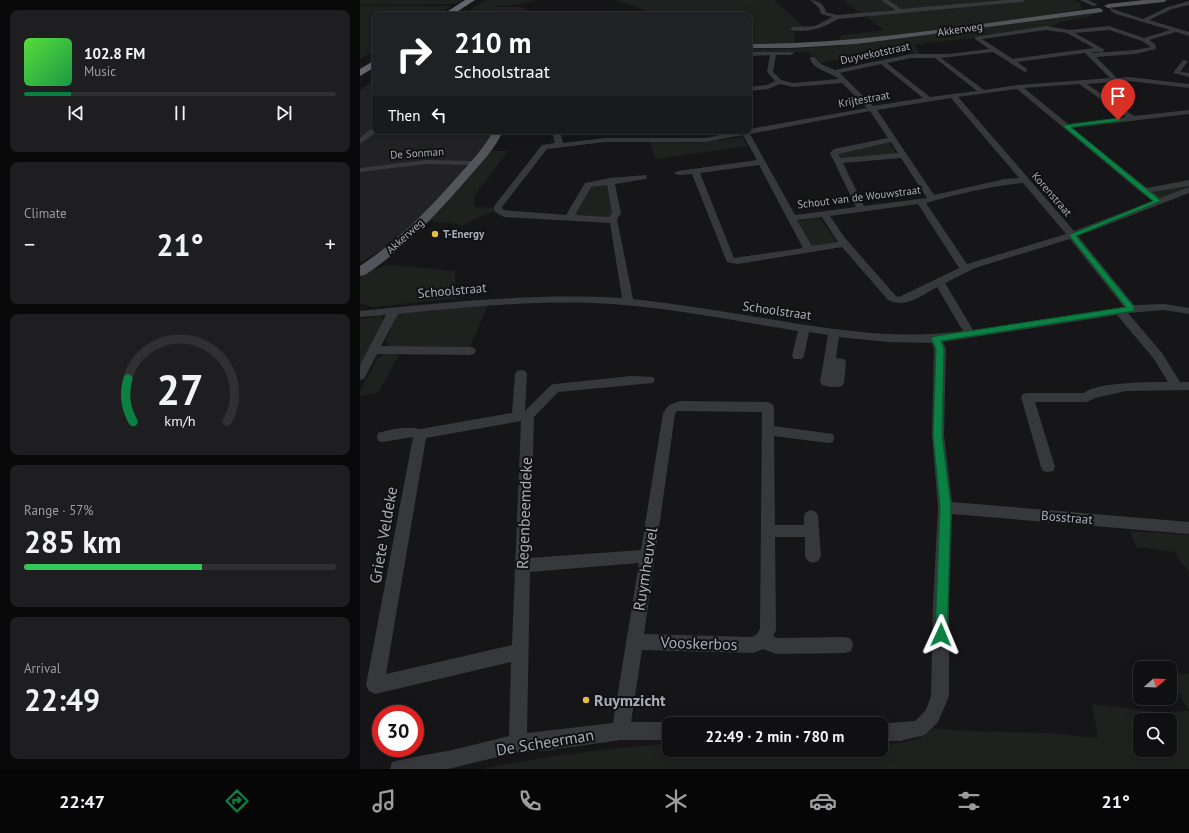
<!DOCTYPE html>
<html lang="en">
<head>
<meta charset="utf-8">
<style>
	body { margin:0; font-family:"PT Sans",sans-serif; background:#1e1e20; color:#f1f3f6; height:100vh; display:flex; flex-direction:column; font-size:15px; white-space:nowrap }
	* { box-sizing:border-box; margin:0 }
	p { font-size:13px; color:#9c9d9f }
	.icon { flex:none; width:22px; height:22px; fill:none; stroke:currentColor; stroke-width:2; stroke-linecap:round; stroke-linejoin:round }
	.map { position:relative; flex:1; overflow:hidden }
	.panel { display:flex; flex-direction:column; gap:10px; padding:10px; background:#09090a; width:360px }
	.panel>* { flex:none }
	.guide { position:absolute; left:12px; top:12px; width:380px; height:122px; border-radius:8px; box-shadow:0 2px 10px #0003,0 0 0 1px #303032; background:#202124; color:#fff; overflow:hidden }
	.needle { width:26px; rotate:71deg }
	.controls { position:absolute; left:773px; top:661px; display:grid; gap:8px }
	.controls a { display:grid; place-items:center; width:44px; height:44px; border-radius:8px; background:#101012; box-shadow:0 2px 10px #0003,0 0 0 1px #303032; font-size:20px }
	.speed { position:absolute; left:12px; top:705px; display:flex; gap:8px; font-size:20px; font-weight:700; text-align:center }
	.speed>* { display:grid; place-content:center; width:52px; height:52px; border-radius:50%; background:#101012; box-shadow:0 2px 10px #0003,0 0 0 1px #303032; line-height:1 }
	.speed .limit { border:6px solid #d22; background:#fff; color:#111 }
	.pin { position:absolute; display:grid; place-items:center; width:34px; height:34px; color:#fff; margin:-41px -17px; border-radius:50% 50% 50% 0; rotate:-45deg; box-shadow:0 0 4px #0007 }
	.pin .icon { rotate:45deg }
	.me { position:absolute; width:44px; margin:-22px; rotate:1deg; stroke-linejoin:round; filter:drop-shadow(0 0 3px #0008) }
	.turn { display:flex; align-items:center; gap:14px; height:84px; padding:0 16px; font-size:18px }
	.turn .icon { width:52px; height:52px; stroke-width:2.5 }
	.turn b { display:block; font-size:28px; line-height:34px }
	.then { display:flex; align-items:center; height:38px; padding:0 16px; background:#0003; gap:8px; font-size:15px }
	.big { font-size:30px; font-weight:600; line-height:1.1 }
	.panel .tile { flex:1; display:flex; flex-direction:column; justify-content:center; gap:6px; min-width:0; padding:0 14px; border-radius:8px; background:#1e1e20 }
	.panel .dial { align-items:center; gap:0 }
	.dial svg { height:104px; overflow:visible; fill:none; stroke:#303032; stroke-width:7; stroke-linecap:round; text-anchor:middle }
	.dial text { fill:#f1f3f6; stroke:none }
	.song { display:flex; align-items:center; gap:12px }
	.cover { width:48px; height:48px; border-radius:6px; background:linear-gradient(135deg,hsl(110 70% 55%),hsl(140 70% 35%)) }
	.played { height:4px; border-radius:2px; background:linear-gradient(90deg,#0b8043 15%,#303032 15%) }
	.keys { display:flex; justify-content:space-around; direction:ltr }
	.heat { display:flex; justify-content:space-between; align-items:center; font-size:22px; direction:ltr }
	.charge { height:6px; border-radius:3px; background:linear-gradient(90deg,#34c759 57%,#303032 0) }
	.trip { position:absolute; left:302px; top:717px; width:226px; height:40px; border-radius:8px; background:#101012; box-shadow:0 2px 10px #0003,0 0 0 1px #303032; font-weight:600; line-height:40px; text-align:center }
	.tab-bar { display:flex; height:64px; justify-content:space-around; align-items:center; background:#060607; color:#9c9d9f }
	.tab-bar .icon { width:28px; height:28px }
	.tab-bar .on { color:#0b8043 }
	.tab-bar b { font-size:18px; color:#f1f3f6 }
	main { display:flex; flex:1; min-height:0 }
	.map>svg:first-child { display:block }
</style>
</head>
<body>
<main>
<section class="panel">
<div class="tile">
<div class="song"><i class="cover"></i><div><b>102.8 FM</b><p>Music</p></div></div>
<div class="played"></div>
<div class="keys"><svg class="icon" aria-label="previous" viewBox="0 0 24 24"><path d="M18 5L8 12l10 7zM5 5v14"/></svg><svg class="icon" aria-label="pause" viewBox="0 0 24 24"><path d="M8 5v14M16 5v14"/></svg><svg class="icon" aria-label="next" viewBox="0 0 24 24"><path d="M6 5l10 7-10 7zM19 5v14"/></svg></div>
</div>
<div class="tile"><p>Climate</p>
<div class="heat"><a>−</a><b class="big">21°</b><a>+</a></div>
</div>
<div class="tile dial"><svg viewBox="0 0 100 80">
<path d="M14 69A42 42 0 1 1 86 69"/>
<path d="M14 69A42 42 0 0 1 10 36" stroke="#0b8043"/>
<text x="50" y="56" font-size="32" font-weight="700">27</text>
<text x="50" y="72" font-size="11">km/h</text>
</svg></div>
<div class="tile"><p>Range · 57%</p><b class="big">285 km</b><div class="charge"></div></div>
<div class="tile"><p>Arrival</p><b class="big">22:49</b></div>
</section>
<div class="map">
<svg width="829" height="769" viewBox="0 0 829 769">
	<rect width="100%" height="100%" fill="#161618"/>
	<path fill="#222225" d="M119 7H160L179 15H107Z
		M15 79V131H136L50 233 0 263V90Z"/>
	<path fill="#1d221e" fill-rule="evenodd" d="M0 0H103L95 4 0 5Z
		M126 0H176L150 6H138L125 15H102Z
		M255 0H414L449 31H434L435 43 480 40 479 37 482 35 524 30 507 17 508 15 665 0H712L720 3 722 9 648 21 519 39 389 46V15H298Z
		M483 0H522L533 8 527 10 501 14Z
		M527 0H657L545 9 538 8Z
		M0 6H92L77 15H15V50L0 59Z
		M731 12 739 13 732 14V16L700 22 690 27 614 38 564 43V44L554 45 560 54H555L542 46 461 63 448 52H389V49H434L488 45Z
		M382 137 388 146 295 159 290 142 335 143Z
		M529 142 537 154 484 158 479 156V153Z
		M129 151H148L114 197V207L136 208V211L119 217 102 226 97 224 67 221 97 191Z
		M245 184 247 185 253 217 214 216 230 187Z
		M829 185 824 189 800 198 793 194 794 191Z
		M460 218 477 243 452 247 437 221Z
		M31 265 95 271 96 298 12 307 0 303V277C7 271 21 266 31 265Z
		M129 303 110 347H32L26 343V340L37 315 41 313Z
		M19 316 22 317 23 320 0 367V319Z
		M24 354 39 355 18 393 0 396V391L17 359Z
		M770 531 829 535V571L821 563 815 552 776 547Z
		M810 673 829 674V769H121C184 757 246 748 309 744V750H521V744C543 743 557 743 574 728L606 731 690 733 738 738 732 704 797 712 829 711 810 677ZM780 720H810V750H780Z"/>
	<g fill="none" stroke-linecap="round" stroke-linejoin="round">
		<path fill="#37383c" fill-rule="evenodd" d="M450 0C458 0 464 4 466 12L477 15 535 10 521 0H528L541 9 645 0H665L662 2 478 19C463 28 449 33 431 30L430 29 433 27 455 26 472 17 461 14 459 8Z
			M720 0H728L738 5 733 6Z
			M829 1V5L812 9 789 20 829 32V36L816 32 789 40 795 44 796 49 775 54 736 57 757 78 769 77 829 84V88L769 81 727 84 774 116 829 110V114L712 128 787 188 829 180V186L792 192 800 198 829 187V193L718 236 774 305 804 304 829 308V314L804 310 768 313 802 353 820 382H829V390L766 391 735 398 727 402H675L695 467 693 471 688 472 683 471 681 467 661 397 663 394 667 393H724C735 382 791 382 808 382L794 359 757 315 583 342 586 349 584 435 592 502 829 522V534L592 514 589 605V696L578 722 565 735 540 741H521V724H518L555 721 566 710 571 696 573 605 578 507 572 435 574 349 572 343 528 342 479 337 476 358 484 359 486 362 484 383 482 386C476 388 468 387 462 385L460 382 468 335 449 332 444 356 442 359H434L432 356 438 331C370 320 303 306 234 303 168 301 103 307 38 314L21 346 110 347 114 348 116 351 114 354 110 355 17 354 4 379 0 380V365L26 315 0 317V311C87 302 174 293 262 298L250 223 144 217 135 212 134 207 135 205 182 145 195 143 192 131H200L203 143 245 138H345L381 131H389V129L507 108 482 83 433 87 420 84 408 89 389 91V87L407 85 415 81 407 72 410 55 389 56V52H433L434 53 431 55H416L413 72 421 80 433 83 479 79C471 72 450 69 450 57H454L461 64 475 70 551 54H588L629 49 615 39V37L686 26 709 30 749 26 784 38 810 30 756 14 750 10V8L783 19 808 7ZM686 30 707 33 734 48 653 59 622 39ZM749 30 782 41 791 47 775 50 733 53 731 52H742L745 50 715 33ZM633 52 665 72 667 71V69L657 62 725 53 750 78 658 85 624 90 581 58ZM551 58H575L617 91 570 97 527 63ZM521 64 563 98 513 106 480 73ZM719 84 766 117 708 124 664 88ZM657 89 782 193 793 201 714 231 598 97ZM591 98 659 178 645 179 574 195 517 110ZM510 111 528 138 474 149 470 153 496 207 435 215 390 134ZM383 135 397 160 318 171 314 173 318 175 332 174 367 262 378 264 482 247 528 300C546 309 562 295 577 287L603 331C548 339 493 332 439 324 384 315 328 305 273 299L257 219 261 214 255 184 286 179 287 177 286 175 250 178 225 183 206 215 143 210 142 207 187 149 245 142H345ZM531 142 538 153 481 158 478 154ZM541 158 567 198 504 206 483 163ZM399 165 443 248 374 258 340 173ZM663 183 706 234 607 264 566 203C598 194 630 186 663 183ZM247 185 252 213 249 217 215 215 231 187ZM558 204 599 268 539 297 536 296 485 238 470 216ZM462 217 478 242 452 246 437 220ZM710 239 764 307 613 330 585 283 615 268Z
			M823 60 828 61 820 72 829 73V77L813 73Z
			M12 128H15V131H18L0 144V138Z
			M66 160 115 161 119 163 115 165 66 164 0 172V168Z
			M161 370 165 371 167 374 165 411 191 385 195 384 271 376 293 377 295 380 293 383 198 392 174 417 170 558 281 550 303 413 309 405 320 401 408 402 412 404 414 407V426L473 434 474 438 473 442 468 443 414 436 415 525H444V516L446 512 451 510 456 512 458 516 461 556 458 561 453 563 448 561 445 556V537H415L416 630 413 636 417 638 485 637 491 639 493 645 491 651 485 653 416 654 403 649 393 653 282 650 271 722H309L314 724H309V740H261L182 751 158 752 88 769H30L32 762 39 760 97 749 149 736 151 662 15 694 9 691 6 685 53 437 23 442 18 441 17 437 18 433C31 429 47 426 60 429L152 413 155 374 157 371ZM317 411 402 412 400 629 397 634 392 637 284 634 315 414ZM161 421 152 645 26 674 66 438ZM279 563 253 723 167 733 170 572Z"/>
		<path fill="#54555b" fill-rule="evenodd" d="M784 0H807L804 2 748 8 744 6 748 4Z
			M739 8 743 10 742 12 496 44 432 48H389V44C506 44 623 23 739 8Z
			M133 131H143C135 149 121 163 108 178 77 214 45 248 5 275L0 276V266C38 241 69 209 99 175 111 161 125 147 133 131Z"/>
		<path fill="#64656d" fill-rule="evenodd" d="M105 0H115L92 15H82Z
			M15 60V67L0 76V69Z"/>
	</g>
	<path fill="#0b8043" stroke="#07532c" d="M758 118 761 120 760 121 711 127 801 201 716 236 774 307V311L581 341 584 349 582 435 591 507 587 635 585 640 581 642 576 640 575 635 580 507 573 435 576 349 571 338 576 336 766 307 709 235 793 201 703 126 706 125Z"/>
	<g fill="#e3be43" stroke="#111113" stroke-width="1.5">
		<circle cx="75" cy="234" r="4"/>
		<circle cx="226" cy="700" r="4"/>
	</g>
	<g text-anchor="middle" stroke-width="4" stroke-linejoin="round" paint-order="stroke">
		<g font-size="11" fill="#a9acb7" stroke="#111113">
			<text transform="translate(600 29) rotate(-8)" y="4">Akkerweg</text>
			<text transform="translate(515 53) rotate(-12)" y="4">Duyvekotstraat</text>
			<text transform="translate(504 99) rotate(-10)" y="4">Krijtestraat</text>
			<text transform="translate(57 153) rotate(-4)" y="4">De Sonman</text>
			<text transform="translate(692 194) rotate(49)" y="4">Korenstraat</text>
			<text transform="translate(499 197) rotate(-7)" y="4">Schout van de Wouwstraat</text>
			<text transform="translate(45 236) rotate(-42)" y="4">Akkerweg</text>
		</g>
		<g font-size="11" font-weight="bold" fill="#a9acb7" stroke="#111113" text-anchor="start">
			<text x="83" y="238">T-Energy</text>
		</g>
		<g font-size="13" fill="#a9acb7" stroke="#111113">
			<text transform="translate(92 290) rotate(-5)" y="5">Schoolstraat</text>
			<text transform="translate(417 310) rotate(8)" y="5">Schoolstraat</text>
			<text transform="translate(707 517) rotate(5)" y="5">Bosstraat</text>
		</g>
		<g font-size="16" fill="#a9acb7" stroke="#111113">
			<text transform="translate(164 513) rotate(-88)" y="6">Regenbeemdeke</text>
			<text transform="translate(23 535) rotate(-80)" y="6">Griete Veldeke</text>
			<text transform="translate(285 569) rotate(-81)" y="6">Ruymheuvel</text>
			<text transform="translate(339 643) rotate(2)" y="6">Vooskerbos</text>
			<text transform="translate(185 742) rotate(-9)" y="6">De Scheerman</text>
		</g>
		<g font-size="16" font-weight="bold" fill="#a9acb7" stroke="#111113" text-anchor="start">
			<text x="234" y="706">Ruymzicht</text>
		</g>
	</g>
</svg>
<div class="controls">
<a><svg class="needle" viewBox="-14 -14 28 28"><path d="M0-13l5 13h-10z" fill="#e53935"/><path d="M0 13l5-13h-10z" fill="#9c9d9f"/></svg></a>
<a><svg class="icon" aria-label="search" viewBox="0 0 24 24"><circle cx="10" cy="10" r="6"/><path d="M15 15l6 6"/></svg></a>
</div>
<div class="speed"><div class="limit">30</div></div>
<div class="pin" style="left:758px;top:120px;background:#d93025"><svg class="icon" aria-label="arrive" viewBox="0 0 24 24"><path d="M6 21V4h12l-3 4 3 4H6"/></svg></div>
<svg class="me" style="left:581px;top:635px" viewBox="-20 -20 40 40"><path d="M0-17L14 15 0 8-14 15z" fill="#0b8043" stroke="#fff" stroke-width="4"/></svg>
<div class="trip">22:49 · 2 min · 780 m</div>
<div class="guide">
<div class="turn"><svg class="icon" aria-label="right" viewBox="0 0 24 24"><path d="M7 20v-9h11M14 6l5 5-5 5"/></svg><div><b>210 m</b>Schoolstraat</div></div>
<div class="then">Then<svg class="icon" aria-label="left" viewBox="0 0 24 24"><path d="M17 20v-9H6M10 6l-5 5 5 5"/></svg></div>
</div>
</div>
</main>
<nav class="tab-bar">
<b>22:47</b>
<svg class="icon on" aria-label="directions" viewBox="0 0 24 24"><path d="M12 3l9 9-9 9-9-9zM9 14v-3h6M13 9l2 2-2 2"/></svg>
<svg class="icon" aria-label="music" viewBox="0 0 24 24"><path d="M9 18V5l10-2v13"/><circle cx="6" cy="18" r="3"/><circle cx="16" cy="16" r="3"/></svg>
<svg class="icon" aria-label="phone" viewBox="0 0 24 24"><path d="M5 4h4l2 5-3 2q2 4 5 5l2-3 5 2v4C11 20 4 13 5 4z"/></svg>
<svg class="icon" aria-label="climate" viewBox="0 0 24 24"><path d="M12 3v18M4 7l16 10M4 17L20 7"/></svg>
<svg class="icon" aria-label="car" viewBox="0 0 24 24"><path d="M5 17H2v-5l4-1 3-4h7l3 4 3 1v5h-3M9 17h6M6 11h13"/><circle cx="7" cy="17" r="2"/><circle cx="17" cy="17" r="2"/></svg>
<svg class="icon" aria-label="filters" viewBox="0 0 24 24"><path d="M4 7h16M4 17h16"/><circle cx="9" cy="7" r="2"/><circle cx="15" cy="17" r="2"/></svg>
<b>21°</b>
</nav>
</body>
</html>
